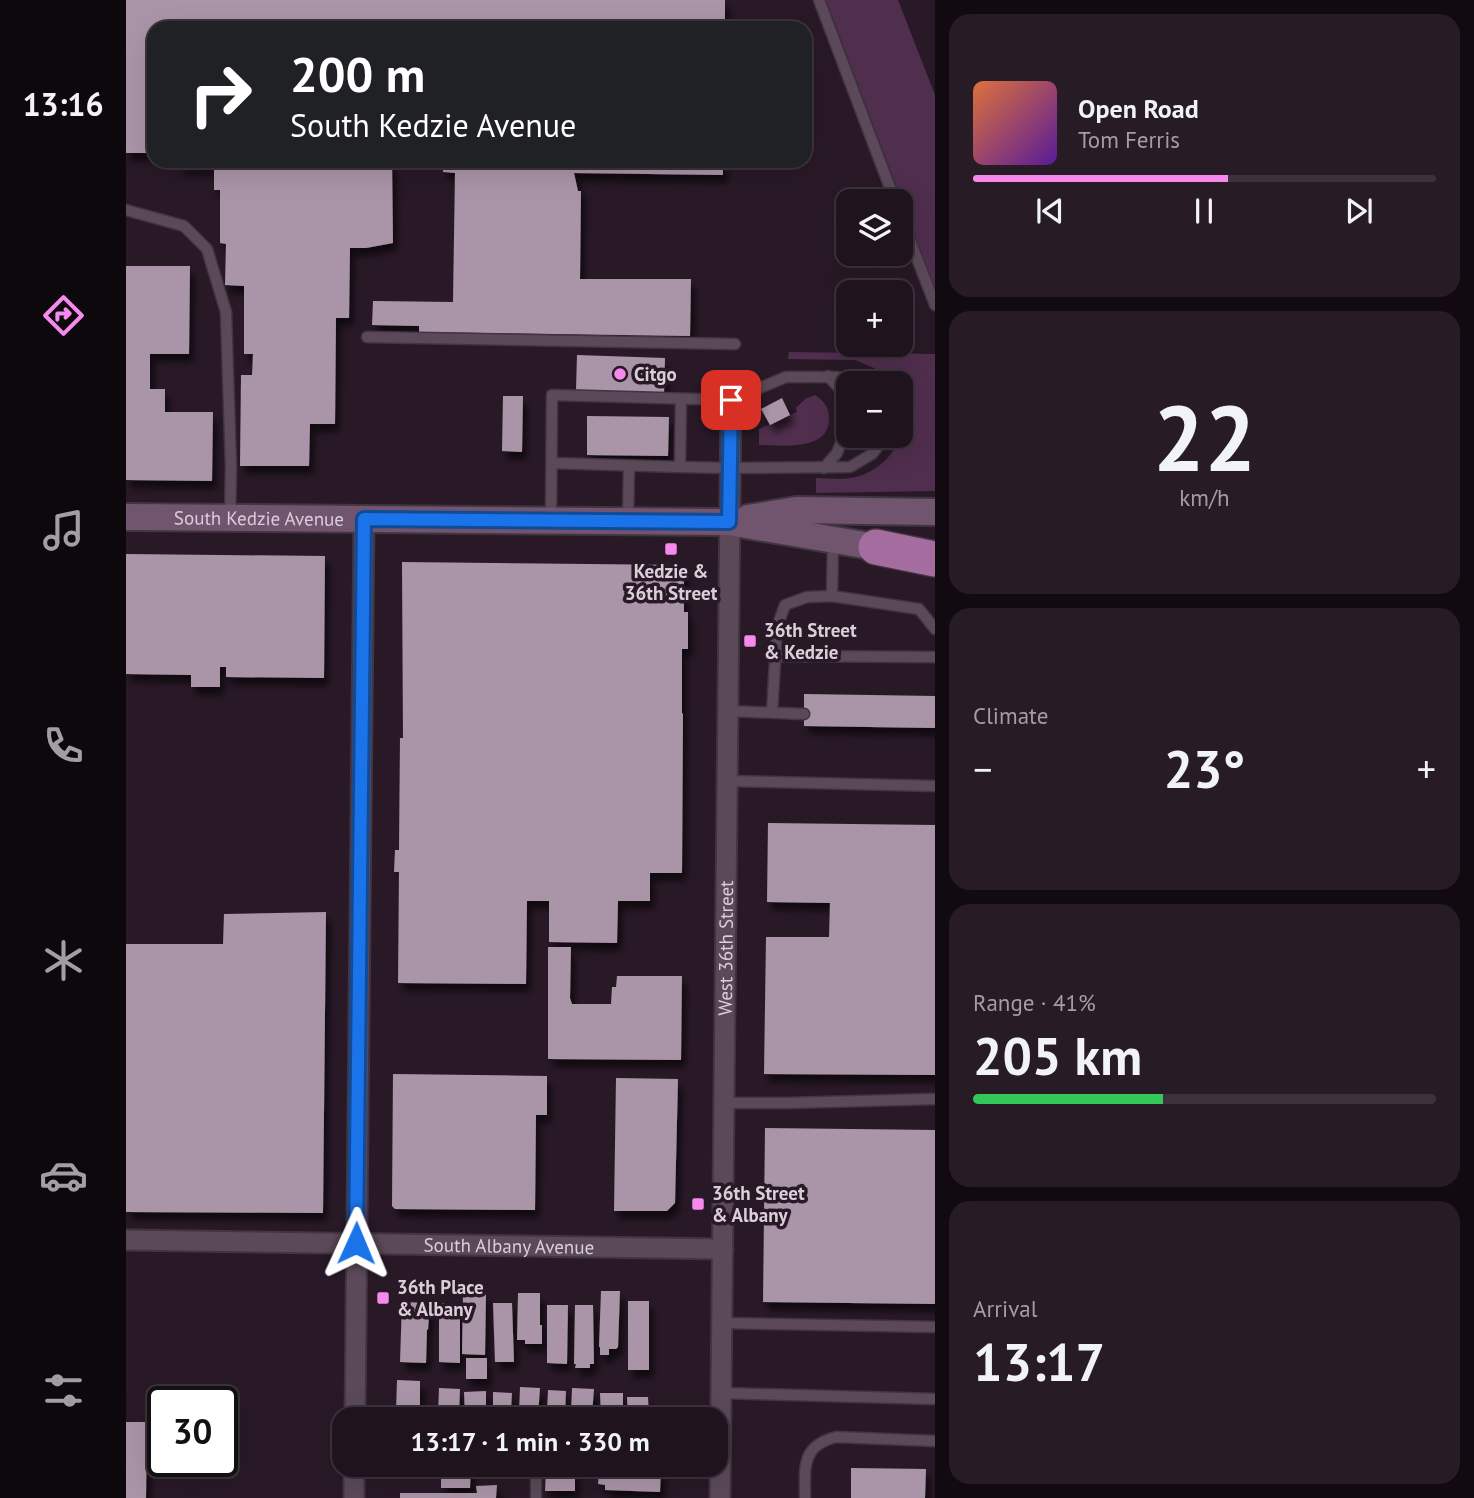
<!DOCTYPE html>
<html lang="en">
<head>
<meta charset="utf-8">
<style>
	body { margin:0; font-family:"PT Sans",sans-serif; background:#271c26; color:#f1f3f6; height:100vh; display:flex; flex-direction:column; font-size:26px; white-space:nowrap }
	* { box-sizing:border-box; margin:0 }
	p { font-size:23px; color:#a19ea4 }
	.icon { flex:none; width:38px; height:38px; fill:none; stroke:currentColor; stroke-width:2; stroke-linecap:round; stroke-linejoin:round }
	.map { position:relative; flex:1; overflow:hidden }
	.side { display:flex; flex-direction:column; gap:14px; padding:14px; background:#110a10; width:539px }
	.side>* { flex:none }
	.guide { position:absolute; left:21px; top:21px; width:665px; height:147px; border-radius:21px; box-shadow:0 7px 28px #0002,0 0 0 2px #3c323b; background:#202124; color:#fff; overflow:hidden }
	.tools { position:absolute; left:710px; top:189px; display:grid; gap:14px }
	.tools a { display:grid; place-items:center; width:77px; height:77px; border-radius:14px; background:#1f131d; box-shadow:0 7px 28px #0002,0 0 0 2px #3c323b; font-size:35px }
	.speed { position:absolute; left:21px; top:1386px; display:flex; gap:14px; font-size:35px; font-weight:700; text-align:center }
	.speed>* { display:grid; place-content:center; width:91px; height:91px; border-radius:50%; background:#1f131d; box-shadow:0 7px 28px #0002,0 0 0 2px #3c323b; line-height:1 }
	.speed .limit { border:4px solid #111; border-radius:10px; background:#fff; color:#111 }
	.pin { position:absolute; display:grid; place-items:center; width:60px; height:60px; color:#fff; margin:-30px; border-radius:14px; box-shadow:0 4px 10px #0006 }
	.me { position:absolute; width:77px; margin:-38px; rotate:1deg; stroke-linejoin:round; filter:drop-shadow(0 0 5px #0008) }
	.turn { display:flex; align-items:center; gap:24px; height:147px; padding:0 28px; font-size:32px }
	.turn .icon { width:91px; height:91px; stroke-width:2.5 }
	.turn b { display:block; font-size:49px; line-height:60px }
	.big { font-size:52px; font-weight:600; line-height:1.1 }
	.side .card { flex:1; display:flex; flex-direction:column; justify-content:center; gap:10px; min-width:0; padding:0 24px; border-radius:21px; background:#271c26 }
	.side .dial { align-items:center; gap:0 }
	.dial b { font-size:91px; line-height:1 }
	.song { display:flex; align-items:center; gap:21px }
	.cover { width:84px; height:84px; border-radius:10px; background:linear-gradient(135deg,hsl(20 70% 55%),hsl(270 70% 35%)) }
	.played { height:7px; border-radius:4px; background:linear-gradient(90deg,#f689ee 55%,#3c323b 55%) }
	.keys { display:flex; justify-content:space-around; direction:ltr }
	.heat { display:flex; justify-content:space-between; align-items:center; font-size:38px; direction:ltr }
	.charge { height:10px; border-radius:5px; background:linear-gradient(90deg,#34c759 41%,#3c323b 0) }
	.trip { position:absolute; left:206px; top:1407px; width:396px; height:70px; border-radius:21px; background:#1f131d; box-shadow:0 7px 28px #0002,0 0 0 2px #3c323b; font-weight:600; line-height:70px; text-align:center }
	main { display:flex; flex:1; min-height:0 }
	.menu { display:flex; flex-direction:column; width:126px; justify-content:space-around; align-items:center; background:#0c080c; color:#a19ea4 }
	.menu .icon { width:49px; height:49px }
	.menu .current { color:#f689ee }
	.menu b { font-size:32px; color:#f1f3f6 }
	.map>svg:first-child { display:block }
</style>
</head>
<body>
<main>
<nav class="menu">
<b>13:16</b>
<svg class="icon current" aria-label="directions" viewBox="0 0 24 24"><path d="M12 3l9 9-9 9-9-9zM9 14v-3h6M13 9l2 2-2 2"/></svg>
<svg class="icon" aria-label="music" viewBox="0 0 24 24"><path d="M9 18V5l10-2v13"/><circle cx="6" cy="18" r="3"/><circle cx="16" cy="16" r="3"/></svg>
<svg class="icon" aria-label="phone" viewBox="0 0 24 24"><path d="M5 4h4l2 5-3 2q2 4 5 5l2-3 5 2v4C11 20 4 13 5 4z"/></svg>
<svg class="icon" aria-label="climate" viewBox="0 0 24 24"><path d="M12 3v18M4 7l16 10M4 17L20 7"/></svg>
<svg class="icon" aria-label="car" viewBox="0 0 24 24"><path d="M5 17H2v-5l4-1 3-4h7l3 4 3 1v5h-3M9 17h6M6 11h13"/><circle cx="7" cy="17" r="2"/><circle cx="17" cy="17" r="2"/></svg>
<svg class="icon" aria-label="filters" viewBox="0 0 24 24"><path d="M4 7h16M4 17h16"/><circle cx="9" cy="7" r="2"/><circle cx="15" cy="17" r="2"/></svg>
</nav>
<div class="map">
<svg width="809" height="1498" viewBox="0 0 809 1498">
	<defs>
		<filter id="shadow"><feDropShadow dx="4.5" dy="8" stdDeviation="3.5" flood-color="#0009"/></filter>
	</defs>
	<rect width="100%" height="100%" fill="#291927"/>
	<path fill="#502e4e" d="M700 0H772L809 95V288Z
		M663 352 809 354V491L690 493V478C701 478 713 480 724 478 748 475 770 455 775 434 779 419 775 399 775 383H765L748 368 729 360 662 359Z
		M689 395C698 401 703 407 703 418 704 452 655 445 633 445V429L671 412 670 408 679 399Z"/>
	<path fill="#aa95a8" filter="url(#shadow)" d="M0 0H599V28H28V153H0Z
		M53 161H266L267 243 240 248H224L223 318H210L209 424H184L183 466H114L115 375H126L127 354H118V286L99 285 100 244 94 243V190H88V168L53 167Z
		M317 161H597V175L448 173 452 191H455L454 279H565L564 336 293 332V326L246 325 247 301 327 302 329 173 317 172Z
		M0 266H64L63 354H24V389H39V412H87L86 481 0 480Z
		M451 355 539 358 538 393 450 390Z
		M377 396H397L396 452 376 451Z
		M656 398 664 415 644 425 635 409Z
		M461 416 543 417 542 456 461 455Z
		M0 554 199 556 198 678 100 677V667H94V687H65V675L0 674Z
		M276 562 558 565V612H562V649H556V713L557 714 556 873H524V901H492L491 943 423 942V901H401L400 984 272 983 273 872H268L269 850H273L274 738H277Z
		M678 694 809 696V728L678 726Z
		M642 823 809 825V1075L638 1074 640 937H703L704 903 641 902Z
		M200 912 197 1213 0 1212V944H97L98 914Z
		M422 947H445L444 998 446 1004H485L486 987H490L491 976H556L555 1060 422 1059Z
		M267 1074 421 1076V1115H410L409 1210 269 1209 266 1206Z
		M490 1078 552 1079 549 1203 541 1211H488Z
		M639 1128 809 1130V1304L637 1302Z
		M475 1291H494L492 1347 490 1349H483V1355H474V1347H473Z
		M337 1293H360L359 1355 336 1354Z
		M392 1293H414V1325H416V1344H399V1340H391Z
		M502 1301H523V1370H502Z
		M276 1302 304 1303 302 1330 301 1329 300 1363 274 1362Z
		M313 1303H334V1363L313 1362Z
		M367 1303H386L388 1362H369Z
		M421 1305H442L441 1364 421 1363Z
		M449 1305H467L468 1364H464V1368H449L450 1364H448Z
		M340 1358H361V1379H340Z
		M271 1380 294 1381V1413L270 1412Z
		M394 1387 414 1388 412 1416 393 1415Z
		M313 1388 334 1389 333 1415 312 1414Z
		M446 1388 468 1389 466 1415H445Z
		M422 1390 440 1391 439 1414 421 1413Z
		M360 1391V1415L339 1416 338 1392Z
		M367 1392 386 1393 385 1410H367Z
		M474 1393H497V1417H475Z
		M501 1397H522L523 1418H502Z
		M0 1422H21L20 1498H0Z
		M315 1465H345L344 1488H315Z
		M478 1466 535 1468 534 1492 479 1490V1485L472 1484 473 1471H478Z
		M725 1468 800 1469 799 1498H725Z
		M420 1469H449V1491H419Z
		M371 1485 370 1498H274V1493H351L350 1486Z"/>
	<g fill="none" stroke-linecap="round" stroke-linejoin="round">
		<defs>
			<path id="service" d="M693 0 769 201
				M0 210 58 226 81 249 100 312 105 468 104 517
				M775 217 809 305
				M241 337 609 344
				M426 463 554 467 555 399
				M554 467 604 468 724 467 746 454 753 445 755 436
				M698 468 711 453 718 435 720 413 714 389 702 376
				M425 518 426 395 605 400 660 377H710L734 380 738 383
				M502 518 503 466
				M706 596 707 540
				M650 656 809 657
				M603 711 678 714
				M646 713 651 627 659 605 681 597 706 596 793 609 809 629
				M602 781 809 786
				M599 1103H662L809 1099
				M596 1323 809 1327
				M596 1393 809 1399
				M410 1465V1498
				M679 1498C679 1467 675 1446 710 1437L809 1441"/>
			<g id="minor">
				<path id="s1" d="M0 1240 597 1249"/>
				<path d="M229 1419 238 519"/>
				<path d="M228 1498V1465"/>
				<path id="s2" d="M594 1498 605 400"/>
			</g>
			<g id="secondary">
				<path id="s3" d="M0 517 603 522 750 547H769"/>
				<path d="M622 518 670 510 809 512"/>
			</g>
			<path id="motorway" d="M750 547 809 559"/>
		</defs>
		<use href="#service" stroke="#413540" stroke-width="13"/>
		<use href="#minor" stroke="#413540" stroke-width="23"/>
		<use href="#secondary" stroke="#413540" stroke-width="30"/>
		<use href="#motorway" stroke="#413540" stroke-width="38"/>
		<use href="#service" stroke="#5b4959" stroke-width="10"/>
		<use href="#minor" stroke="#5b4959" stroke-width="19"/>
		<use href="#secondary" stroke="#71546e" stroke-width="26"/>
		<use href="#motorway" stroke="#a56ca0" stroke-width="35"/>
	</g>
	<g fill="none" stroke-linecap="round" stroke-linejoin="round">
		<defs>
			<path id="route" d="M230 1243 238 519 603 522 605 400"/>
		</defs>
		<use href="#route" stroke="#114b97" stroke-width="18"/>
		<use href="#route" stroke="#1a73e8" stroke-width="12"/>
	</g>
	<g fill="#f689ee" stroke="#291927" stroke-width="2.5">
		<circle cx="494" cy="374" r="7"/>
		<rect x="538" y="542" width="14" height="14" rx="3.5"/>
		<rect x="617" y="634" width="14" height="14" rx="3.5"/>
		<rect x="565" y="1197" width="14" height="14" rx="3.5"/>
		<rect x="250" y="1291" width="14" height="14" rx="3.5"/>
	</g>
	<g text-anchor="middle" stroke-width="7" stroke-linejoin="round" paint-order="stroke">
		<g font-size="19" font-weight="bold" fill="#dacfd8" stroke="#291927" text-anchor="start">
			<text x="508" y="381">Citgo</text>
			<text x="545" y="578" text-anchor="middle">Kedzie &amp;<tspan x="545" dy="22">36th Street</tspan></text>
			<text x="638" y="637">36th Street<tspan x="638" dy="22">&amp; Kedzie</tspan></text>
			<text x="586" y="1200">36th Street<tspan x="586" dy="22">&amp; Albany</tspan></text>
			<text x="271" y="1294">36th Place<tspan x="271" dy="22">&amp; Albany</tspan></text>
		</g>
		<g font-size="19" fill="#dacfd8" stroke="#291927">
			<text dy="7" stroke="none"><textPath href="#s3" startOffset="133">South Kedzie Avenue</textPath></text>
			<text dy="7" stroke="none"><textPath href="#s2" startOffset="550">West 36th Street</textPath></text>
			<text dy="7" stroke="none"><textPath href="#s1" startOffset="383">South Albany Avenue</textPath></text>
		</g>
	</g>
</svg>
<div class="tools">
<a><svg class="icon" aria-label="layers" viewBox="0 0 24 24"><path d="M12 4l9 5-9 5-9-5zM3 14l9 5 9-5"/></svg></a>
<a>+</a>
<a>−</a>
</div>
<div class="speed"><div class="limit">30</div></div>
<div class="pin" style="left:605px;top:400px;background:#d93025"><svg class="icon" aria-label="arrive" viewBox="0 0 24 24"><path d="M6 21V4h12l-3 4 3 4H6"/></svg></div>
<svg class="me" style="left:230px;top:1243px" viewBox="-20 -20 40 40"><path d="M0-17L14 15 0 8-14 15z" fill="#1a73e8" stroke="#fff" stroke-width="4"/></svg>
<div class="trip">13:17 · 1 min · 330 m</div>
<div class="guide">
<div class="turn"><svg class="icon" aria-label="right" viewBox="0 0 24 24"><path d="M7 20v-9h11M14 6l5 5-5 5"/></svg><div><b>200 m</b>South Kedzie Avenue</div></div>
</div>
</div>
<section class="side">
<div class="card">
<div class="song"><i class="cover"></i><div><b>Open Road</b><p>Tom Ferris</p></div></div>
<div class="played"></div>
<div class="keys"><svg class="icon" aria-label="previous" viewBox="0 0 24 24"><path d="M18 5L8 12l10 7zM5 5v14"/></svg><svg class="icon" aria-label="pause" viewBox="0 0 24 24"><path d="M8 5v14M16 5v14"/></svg><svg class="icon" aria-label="next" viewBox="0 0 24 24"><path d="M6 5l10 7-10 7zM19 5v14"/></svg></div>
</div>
<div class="card dial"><b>22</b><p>km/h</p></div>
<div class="card"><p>Climate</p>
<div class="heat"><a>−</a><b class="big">23°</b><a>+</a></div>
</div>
<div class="card"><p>Range · 41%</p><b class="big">205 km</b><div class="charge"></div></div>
<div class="card"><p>Arrival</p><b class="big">13:17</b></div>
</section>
</main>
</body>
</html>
